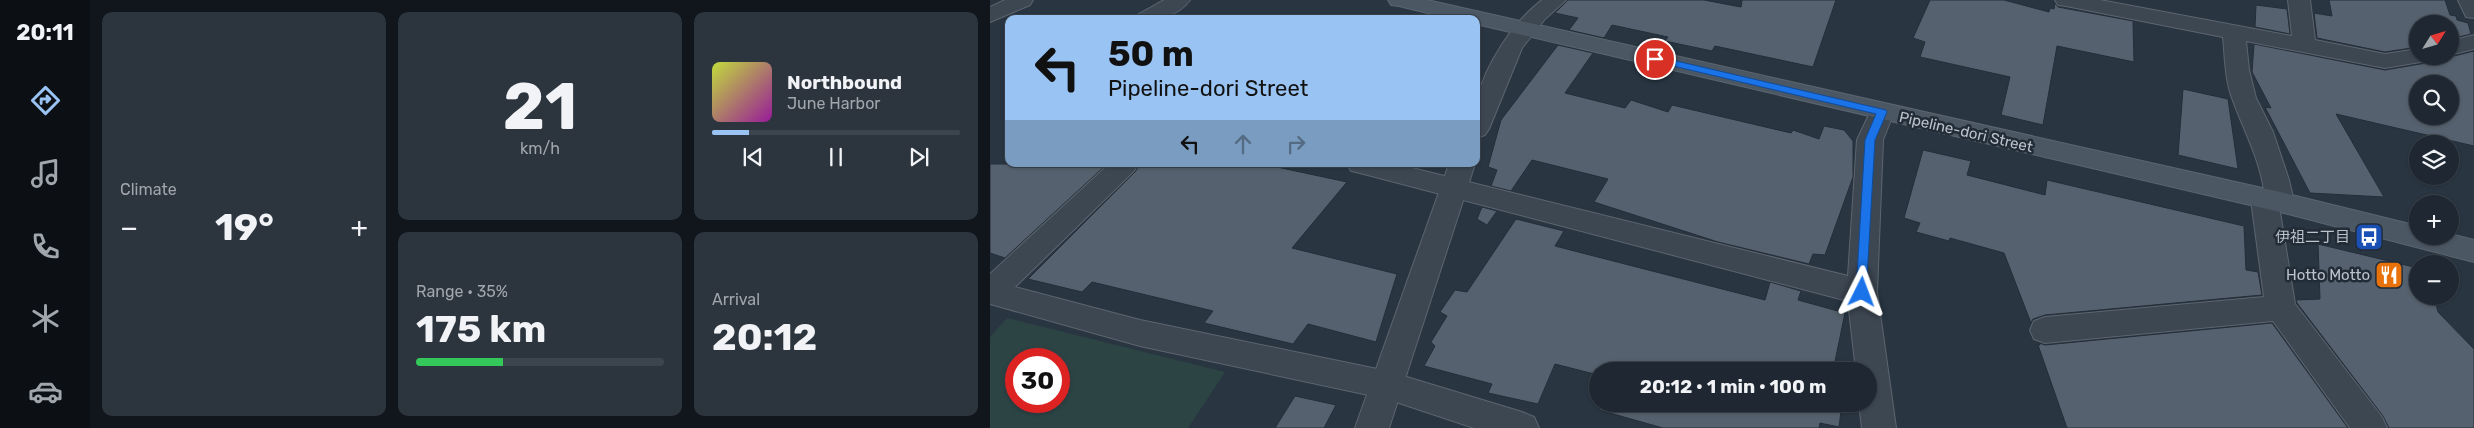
<!DOCTYPE html>
<html lang="en">
<head>
<meta charset="utf-8">
<style>
	body { margin:0; font-family:Rubik,"Noto Sans JP",sans-serif; background:#2c343e; color:#f1f3f6; height:100vh; display:flex; flex-direction:column; font-size:19px; white-space:nowrap }
	* { box-sizing:border-box; margin:0 }
	p { font-size:16px; color:#a1a6ac }
	.icon { flex:none; width:28px; height:28px; fill:none; stroke:currentColor; stroke-width:2; stroke-linecap:round; stroke-linejoin:round }
	.map { position:relative; flex:1; overflow:hidden }
	.panel { display:flex; flex-direction:column; gap:12px; padding:12px; background:#11161c; width:900px }
	.panel>* { flex:none }
	.hud { position:absolute; left:15px; top:15px; width:475px; height:152px; border-radius:10px; box-shadow:0 1px 4px #0004,0 0 0 1px #3c444d; background:#99c3f2; color:#111; overflow:hidden }
	.needle { width:32px; rotate:53deg }
	.tools { position:absolute; left:1419px; top:15px; display:grid; gap:10px }
	.tools a { display:grid; place-items:center; width:50px; height:50px; border-radius:50%; background:#1f2832; box-shadow:0 1px 4px #0004,0 0 0 1px #3c444d; font-size:25px }
	.speed { position:absolute; left:15px; top:348px; display:flex; gap:10px; font-size:25px; font-weight:700; text-align:center }
	.speed>* { display:grid; place-content:center; width:65px; height:65px; border-radius:50%; background:#1f2832; box-shadow:0 1px 4px #0004,0 0 0 1px #3c444d; line-height:1 }
	.speed .limit { border:8px solid #d22; background:#fff; color:#111 }
	.pin { position:absolute; display:grid; place-items:center; width:42px; height:42px; color:#fff; margin:-21px; border:2px solid #fff; border-radius:50%; box-shadow:0 1px 5px #0007 }
	.me { position:absolute; width:55px; margin:-28px; rotate:3deg; stroke-linejoin:round; filter:drop-shadow(0 0 4px #0008) }
	.turn { display:flex; align-items:center; gap:18px; height:105px; padding:0 20px; font-size:22px }
	.turn .icon { width:65px; height:65px; stroke-width:2.5 }
	.turn b { display:block; font-size:35px; line-height:42px }
	.lanes { display:flex; align-items:center; height:48px; padding:0 20px; background:#0003; justify-content:center; gap:25px; direction:ltr }
	.lanes .off { opacity:.35 }
	.big { font-size:38px; font-weight:700; line-height:1.1 }
	.panel .tile { flex:1; display:flex; flex-direction:column; justify-content:center; gap:8px; min-width:0; padding:0 18px; border-radius:10px; background:#2c343e }
	.panel .dial { align-items:center; gap:0 }
	.dial b { font-size:65px; line-height:1 }
	.song { display:flex; align-items:center; gap:15px }
	.cover { width:60px; height:60px; border-radius:8px; background:linear-gradient(135deg,hsl(70 70% 55%),hsl(300 70% 35%)) }
	.played { height:5px; border-radius:2px; background:linear-gradient(90deg,#99c3f2 15%,#3c444d 15%) }
	.keys { display:flex; justify-content:space-around; direction:ltr }
	.heat { display:flex; justify-content:space-between; align-items:center; font-size:28px; direction:ltr }
	.charge { height:8px; border-radius:4px; background:linear-gradient(90deg,#34c759 35%,#3c444d 0) }
	.panel .tiles { flex:1; display:grid; gap:12px; grid-template-columns:repeat(3,1fr) }
	.tile:first-child { grid-row:span 2 }
	.trip { position:absolute; left:599px; top:362px; width:288px; height:50px; border-radius:25px; background:#1f2832; box-shadow:0 1px 4px #0004,0 0 0 1px #3c444d; font-weight:700; line-height:50px; text-align:center }
	main { display:flex; flex:1; min-height:0 }
	.tabs { display:flex; flex-direction:column; width:90px; justify-content:space-around; align-items:center; background:#0c1014; color:#a1a6ac }
	.tabs .icon { width:35px; height:35px }
	.tabs .current { color:#99c3f2 }
	.tabs b { font-size:22px; color:#f1f3f6 }
	.map>svg:first-child { display:block }
</style>
</head>
<body>
<main>
<nav class="tabs">
<b>20:11</b>
<svg class="icon current" aria-label="directions" viewBox="0 0 24 24"><path d="M12 3l9 9-9 9-9-9zM9 14v-3h6M13 9l2 2-2 2"/></svg>
<svg class="icon" aria-label="music" viewBox="0 0 24 24"><path d="M9 18V5l10-2v13"/><circle cx="6" cy="18" r="3"/><circle cx="16" cy="16" r="3"/></svg>
<svg class="icon" aria-label="phone" viewBox="0 0 24 24"><path d="M5 4h4l2 5-3 2q2 4 5 5l2-3 5 2v4C11 20 4 13 5 4z"/></svg>
<svg class="icon" aria-label="climate" viewBox="0 0 24 24"><path d="M12 3v18M4 7l16 10M4 17L20 7"/></svg>
<svg class="icon" aria-label="car" viewBox="0 0 24 24"><path d="M5 17H2v-5l4-1 3-4h7l3 4 3 1v5h-3M9 17h6M6 11h13"/><circle cx="7" cy="17" r="2"/><circle cx="17" cy="17" r="2"/></svg>
</nav>
<section class="panel">
<div class="tiles">
<div class="tile"><p>Climate</p>
<div class="heat"><a>−</a><b class="big">19°</b><a>+</a></div>
</div>
<div class="tile dial"><b>21</b><p>km/h</p></div>
<div class="tile">
<div class="song"><i class="cover"></i><div><b>Northbound</b><p>June Harbor</p></div></div>
<div class="played"></div>
<div class="keys"><svg class="icon" aria-label="previous" viewBox="0 0 24 24"><path d="M18 5L8 12l10 7zM5 5v14"/></svg><svg class="icon" aria-label="pause" viewBox="0 0 24 24"><path d="M8 5v14M16 5v14"/></svg><svg class="icon" aria-label="next" viewBox="0 0 24 24"><path d="M6 5l10 7-10 7zM19 5v14"/></svg></div>
</div>
<div class="tile"><p>Range · 35%</p><b class="big">175 km</b><div class="charge"></div></div>
<div class="tile"><p>Arrival</p><b class="big">20:12</b></div>
</div>
</section>
<div class="map">
<svg width="1484" height="428" viewBox="0 0 1484 428">
	<rect width="100%" height="100%" fill="#293642"/>
	<path fill="#2c4444" fill-rule="evenodd" d="M17 318 235 372 198 428H0V337ZM26 359H69V401H26Z"/>
	<path fill="#55616e" stroke="#242e39" fill-rule="evenodd" d="M578 0H714L751 7 752 0H846L823 67 725 46 722 51 675 41 678 37 622 25 614 38 579 30 588 18 565 13Z
		M940 0H1014L1059 12 1060 8 1064 9 1065 3 1068 7 1143 21 1144 62 1067 46 1053 125 1011 115 1020 77 930 57 935 42 923 38Z
		M1339 0H1455L1460 15 1466 16 1467 20 1478 23 1481 34 1460 39V24H1428V47L1395 52 1327 38 1324 13 1342 16Z
		M1266 5 1297 9 1300 34 1265 27Z
		M1264 44 1395 70 1436 63 1441 56 1460 57 1484 51V146L1346 114 1394 197 1320 193 1275 107 1281 108 1262 72ZM1428 84H1460V116H1428Z
		M568 45 603 53 575 93 635 108 641 100 678 112 682 105 801 133 803 130 829 139 834 126 854 130 863 141V177L835 255 823 254 819 264 728 242 604 202 618 179 542 160 521 191 501 186 507 170 498 167 511 120Z
		M1193 89 1238 99 1248 169 1188 155Z
		M933 150 981 161 977 175 1055 195 1057 180 1254 226 1256 270 1268 272 1272 295 1055 315 1043 319 1041 323 1014 253 960 238 959 241 926 232 930 223 914 218Z
		M0 164H117L15 258 0 253Z
		M150 164H273L357 182 302 248 407 274 386 342 318 324 303 344 214 323 223 311 102 282 92 292 38 279 145 172Z
		M492 207 507 211 497 225 487 219Z
		M526 219 574 231 565 246 775 300 780 282 811 291 808 300 855 313 843 371H608V375L565 364 548 404 498 393 502 384 434 366 445 346 441 342 457 316 450 312 465 290 477 292Z
		M1328 244 1428 268V296H1444L1448 312 1484 349V428H1399L1393 416 1307 303 1306 300 1330 299Z
		M1282 323 1358 428H1077L1048 345H1050L1049 343 1055 345Z
		M305 396 346 405 334 428H285Z
		M612 404H852L849 427 830 423 829 428H673L609 410Z"/>
	<g fill="none" stroke-linecap="round" stroke-linejoin="round">
		<defs>
			<path id="minor" d="M15 0H43L40 5 0 22V7Z
				M174 0H200C187 18 166 19 146 19L149 14Z
				M1065 0H1110L1302 36 1298 0H1320L1325 40 1395 54 1428 49V56H1439L1436 61 1395 68 1256 41 1259 70 1266 98 1283 132 1299 180 1304 202 1300 209 1290 212 1305 304 1392 417 1397 428H1360L1283 321 1055 343 1044 339 1040 330 1044 321 1055 317 1274 297 1261 200 1265 193 1274 190C1269 157 1253 129 1242 98 1235 79 1235 58 1233 37L1076 6 1068 5Z
				M1468 0H1484V18L1476 17Z
				M1484 35V49L1460 55V41Z
				M892 104 901 106 904 112 893 140 887 292 906 428H872L869 404H878V371H866L858 301 370 173 361 171 357 164H406L858 276 867 140 883 106Z
				M119 164H148L144 171 25 287 150 320 397 371 532 412 544 417 549 428H484L397 399 150 346 0 304V274Z"/>
			<path id="tertiary" d="M552 0H576L555 19 532 48 499 129 495 135 486 138C486 126 484 110 487 99 496 64 523 22 552 0Z
				M459 164H485L399 428H365Z"/>
			<path id="secondary" d="M398 0H437L1290 192 1428 226V236H1460V234L1484 240V262L1290 212 486 24V19H462L409 6 401 5Z"/>
		</defs>
		<use href="#minor" stroke="#5c656f" stroke-width="2"/>
		<use href="#tertiary" stroke="#5c656f" stroke-width="2"/>
		<use href="#secondary" stroke="#5c656f" stroke-width="2"/>
		<use href="#minor" fill="#3d4752" fill-rule="evenodd"/>
		<use href="#tertiary" fill="#3d4752" fill-rule="evenodd"/>
		<use href="#secondary" fill="#4c5764" fill-rule="evenodd"/>
	</g>
	<path fill="#1a73e8" stroke="#114b97" d="M665 56 896 110 897 112 885 140 876 295 872 297 866 292 875 140 886 114 662 61V57Z"/>
	<defs>
		<symbol id="bus-square" viewBox="-11 -11 22 22"><rect x="-9" y="-9" width="18" height="18" rx="4" fill="#1a4fb4" stroke="#222c37"/><path d="M-5-6H5V4H4V6H2V4H-2V6H-4V4H-5ZM-3.5-4V0h7V-4ZM-3.5 1.2v1.5H-2V1.2ZM2 1.2v1.5H3.5V1.2Z" fill="#fff"/></symbol>
		<symbol id="restaurant-square" viewBox="-11 -11 22 22"><rect x="-9" y="-9" width="18" height="18" rx="4" fill="#e8710a" stroke="#222c37"/><path d="M-5-6h1v4h1v-4h1v4h1v-4h1v5L-1.5 .5V6h-2V.5L-5-1ZM5-6V6H3V1.5H1.5Q1.5-4 5-6Z" fill="#fff"/></symbol>
	</defs>
	<g fill-rule="evenodd">
		<use href="#bus-square" x="1363" y="221" width="32" height="32"/>
		<use href="#restaurant-square" x="1383" y="259" width="32" height="32"/>
	</g>
	<g text-anchor="middle" stroke-width="5" stroke-linejoin="round" paint-order="stroke">
		<g font-size="15" fill="#bbc2cb" stroke="#222c37">
			<text transform="translate(976 132) rotate(13)" y="5">Pipeline-dori Street</text>
		</g>
		<g font-size="15" fill="#bbc2cb" stroke="#222c37" text-anchor="end">
			<text x="1360" y="242">伊祖二丁目</text>
			<text x="1380" y="280">Hotto Motto</text>
		</g>
	</g>
</svg>
<div class="tools">
<a><svg class="needle" viewBox="-14 -14 28 28"><path d="M0-13l5 13h-10z" fill="#e53935"/><path d="M0 13l5-13h-10z" fill="#a1a6ac"/></svg></a>
<a><svg class="icon" aria-label="search" viewBox="0 0 24 24"><circle cx="10" cy="10" r="6"/><path d="M15 15l6 6"/></svg></a>
<a><svg class="icon" aria-label="layers" viewBox="0 0 24 24"><path d="M12 4l9 5-9 5-9-5zM3 14l9 5 9-5"/></svg></a>
<a>+</a>
<a>−</a>
</div>
<div class="speed"><div class="limit">30</div></div>
<div class="pin" style="left:665px;top:59px;background:#d93025"><svg class="icon" aria-label="arrive" viewBox="0 0 24 24"><path d="M6 21V4h12l-3 4 3 4H6"/></svg></div>
<svg class="me" style="left:872px;top:292px" viewBox="-20 -20 40 40"><path d="M0-17L14 15 0 8-14 15z" fill="#1a73e8" stroke="#fff" stroke-width="4"/></svg>
<div class="trip">20:12 · 1 min · 100 m</div>
<div class="hud">
<div class="turn"><svg class="icon" aria-label="left" viewBox="0 0 24 24"><path d="M17 20v-9H6M10 6l-5 5 5 5"/></svg><div><b>50 m</b>Pipeline-dori Street</div></div>
<div class="lanes"><svg class="icon" aria-label="left" viewBox="0 0 24 24"><path d="M17 20v-9H6M10 6l-5 5 5 5"/></svg><svg class="icon off" aria-label="ahead" viewBox="0 0 24 24"><path d="M12 20V5M6 11l6-6 6 6"/></svg><svg class="icon off" aria-label="right" viewBox="0 0 24 24"><path d="M7 20v-9h11M14 6l5 5-5 5"/></svg></div>
</div>
</div>
</main>
</body>
</html>
